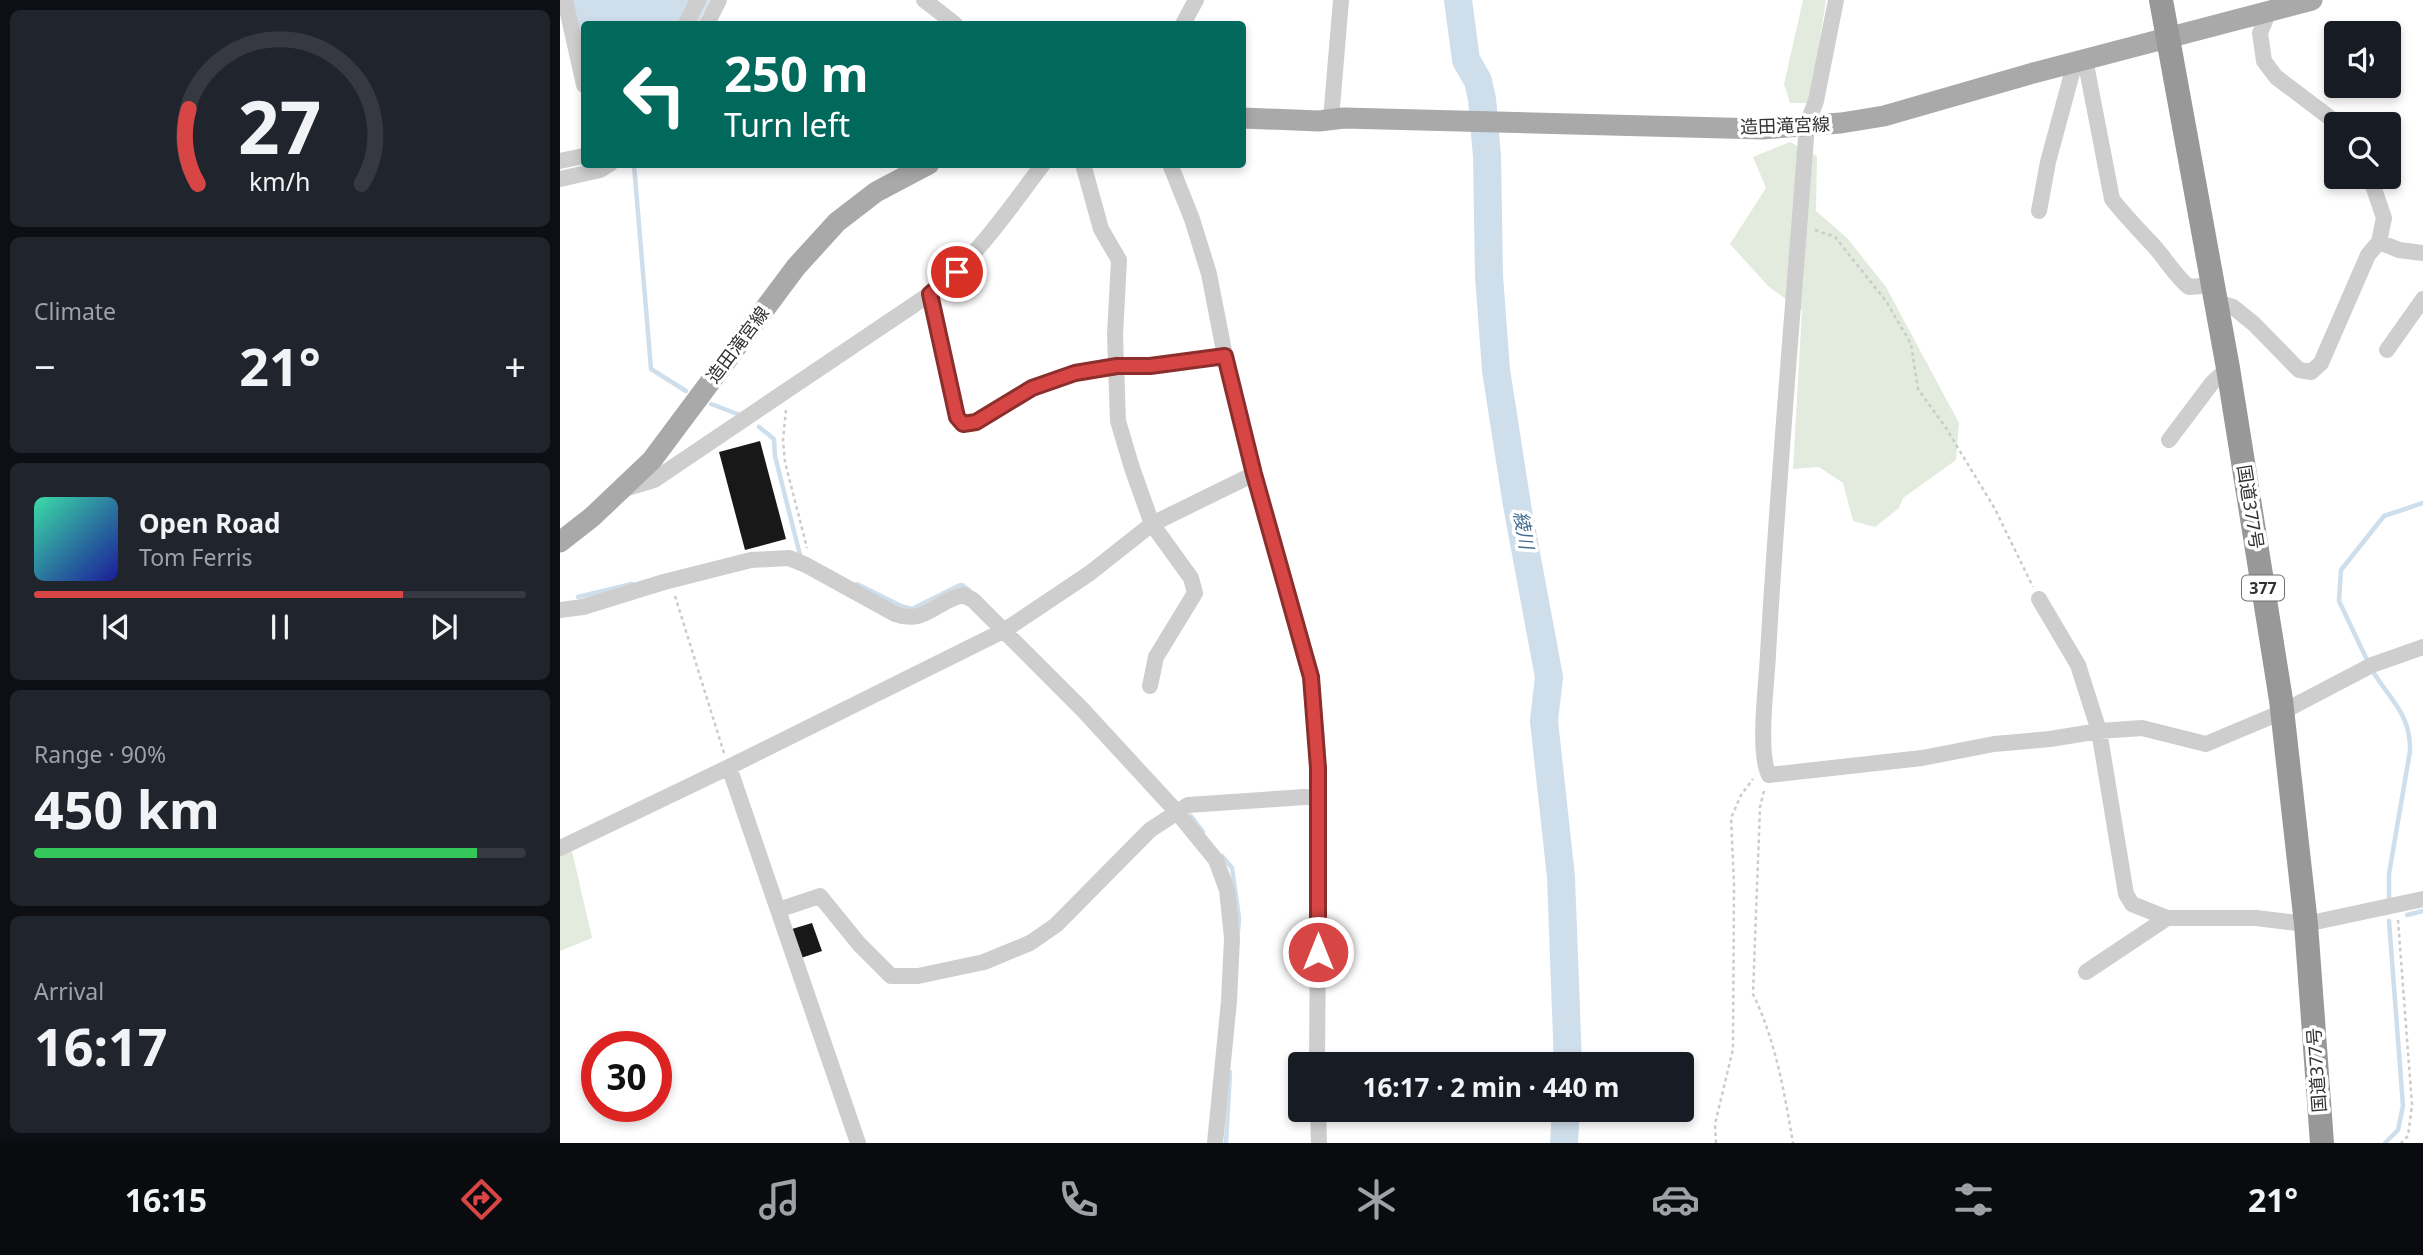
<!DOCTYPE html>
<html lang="en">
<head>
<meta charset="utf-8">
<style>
	body { margin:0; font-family:"Noto Sans","Noto Sans JP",sans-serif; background:#20242c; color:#f1f3f6; height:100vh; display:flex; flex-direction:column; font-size:26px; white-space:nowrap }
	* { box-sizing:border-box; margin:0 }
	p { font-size:23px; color:#9ea1a6 }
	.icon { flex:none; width:38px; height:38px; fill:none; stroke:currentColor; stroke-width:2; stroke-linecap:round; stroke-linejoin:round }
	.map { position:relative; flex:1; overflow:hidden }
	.details { display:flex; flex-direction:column; gap:10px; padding:10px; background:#0d0f14; width:560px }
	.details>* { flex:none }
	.hud { position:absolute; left:21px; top:21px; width:665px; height:147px; border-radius:7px; box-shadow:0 4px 10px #0003; background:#00695c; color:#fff; overflow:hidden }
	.buttons { position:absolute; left:1764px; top:21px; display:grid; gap:14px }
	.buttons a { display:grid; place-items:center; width:77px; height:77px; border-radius:7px; background:#171b24; box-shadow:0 4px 10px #0003; font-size:35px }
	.speed { position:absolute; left:21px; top:1031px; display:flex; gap:14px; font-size:35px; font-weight:700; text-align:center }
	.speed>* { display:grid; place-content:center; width:91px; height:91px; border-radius:50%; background:#171b24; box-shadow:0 4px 10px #0003; line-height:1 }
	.speed .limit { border:10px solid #d22; background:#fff; color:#111 }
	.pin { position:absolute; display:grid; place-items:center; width:60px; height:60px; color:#fff; margin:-30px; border:4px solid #fff; border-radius:50%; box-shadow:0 2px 7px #0007 }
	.me { position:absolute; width:77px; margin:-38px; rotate:0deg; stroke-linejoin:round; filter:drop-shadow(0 0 5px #0008) }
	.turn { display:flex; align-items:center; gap:24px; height:147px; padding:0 28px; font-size:32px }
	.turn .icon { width:91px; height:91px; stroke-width:2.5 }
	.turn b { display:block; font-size:49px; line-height:60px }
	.big { font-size:52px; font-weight:700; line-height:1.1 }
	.details .card { flex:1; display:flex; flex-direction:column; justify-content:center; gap:10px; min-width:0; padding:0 24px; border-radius:10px; background:#20242c }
	.details .dial { align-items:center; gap:0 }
	.dial svg { height:182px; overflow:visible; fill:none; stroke:#363941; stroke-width:7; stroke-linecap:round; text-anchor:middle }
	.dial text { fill:#f1f3f6; stroke:none }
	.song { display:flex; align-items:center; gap:21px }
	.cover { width:84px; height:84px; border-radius:10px; background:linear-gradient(135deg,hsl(160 70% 55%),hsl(240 70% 35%)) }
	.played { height:7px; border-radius:4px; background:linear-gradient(90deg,#d74644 75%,#363941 75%) }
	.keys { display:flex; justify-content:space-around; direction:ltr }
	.heat { display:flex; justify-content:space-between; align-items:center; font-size:38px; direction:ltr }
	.charge { height:10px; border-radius:5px; background:linear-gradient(90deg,#34c759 90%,#363941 0) }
	.trip { position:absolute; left:728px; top:1052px; width:406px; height:70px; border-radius:7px; background:#171b24; box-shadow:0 4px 10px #0003; font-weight:700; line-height:70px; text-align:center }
	.menu { display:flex; height:112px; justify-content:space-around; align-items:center; background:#090b0e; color:#9ea1a6 }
	.menu .icon { width:49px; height:49px }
	.menu .selected { color:#d74644 }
	.menu b { font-size:32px; color:#f1f3f6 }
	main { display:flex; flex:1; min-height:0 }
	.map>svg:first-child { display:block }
</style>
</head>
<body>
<main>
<section class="details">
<div class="card dial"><svg viewBox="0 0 100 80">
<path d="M14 69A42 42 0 1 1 86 69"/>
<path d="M14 69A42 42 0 0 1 10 36" stroke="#d74644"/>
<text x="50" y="56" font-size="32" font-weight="700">27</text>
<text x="50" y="72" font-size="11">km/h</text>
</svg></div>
<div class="card"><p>Climate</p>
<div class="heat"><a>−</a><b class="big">21°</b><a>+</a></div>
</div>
<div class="card">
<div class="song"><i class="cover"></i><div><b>Open Road</b><p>Tom Ferris</p></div></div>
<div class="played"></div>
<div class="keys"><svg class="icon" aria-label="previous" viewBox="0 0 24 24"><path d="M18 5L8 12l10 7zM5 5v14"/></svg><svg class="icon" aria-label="pause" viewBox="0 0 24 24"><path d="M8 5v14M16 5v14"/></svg><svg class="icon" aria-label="next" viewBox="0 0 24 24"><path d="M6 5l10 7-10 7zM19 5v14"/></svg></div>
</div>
<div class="card"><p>Range · 90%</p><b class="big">450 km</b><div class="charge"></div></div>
<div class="card"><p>Arrival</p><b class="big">16:17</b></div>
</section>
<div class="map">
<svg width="1863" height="1143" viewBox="0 0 1863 1143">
	<rect width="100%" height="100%" fill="#fff"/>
	<path fill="#e3eade" d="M1243 0H1266L1250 103H1230L1224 84Z
		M1230 142 1257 156 1256 211 1287 238 1326 287 1399 423 1396 460 1343 498 1339 508 1315 527 1293 521 1283 483 1259 467 1233 469 1242 311 1208 286 1170 244 1206 188 1193 157Z
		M12 851 32 938 0 951V856Z"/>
	<path fill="#cfdeeb" d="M13 0H132L120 24H24V53Z"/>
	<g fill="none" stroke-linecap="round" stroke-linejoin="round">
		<path stroke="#cfdeeb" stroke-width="4.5" d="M135 24 147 0
			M74 165 91 369 126 391
			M151 404 180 415
			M199 427 214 439 215 456 240 555
			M297 584 341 606 352 609 398 586 402 585 409 590
			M18 597 72 584
			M1808 662 1779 601 1781 570 1824 516 1863 503
			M1812 670C1830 700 1851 714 1850 751L1829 874V901
			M631 816 643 832
			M662 856 672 868 679 918 678 931
			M1847 915 1863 911
			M666 1143 670 1072
			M1825 1143 1838 1130 1843 1106 1829 921"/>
		<path stroke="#cfdeeb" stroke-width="28" d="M898 0 906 60 918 81 922 99 927 156 929 276 936 370 957 505 989 677 984 721 1001 877 1008 1064
			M1004 1143 1006 1110"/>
	</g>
	<path fill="#181818" d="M200 441 226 539 185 550 159 452Z
		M252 923 262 951 241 958 232 929Z"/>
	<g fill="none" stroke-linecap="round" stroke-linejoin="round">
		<path stroke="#cbcbcb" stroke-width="2.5" stroke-dasharray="3.5 3.5" stroke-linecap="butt" d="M1255 230 1275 237 1326 301 1351 344 1358 389 1386 428 1435 509 1473 587
			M226 410 223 440 225 462 247 548
			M115 596 164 753
			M1204 791 1200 807 1193 994C1216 1042 1224 1091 1233 1143
			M1838 920 1852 1105 1848 1136 1841 1143
			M1156 1143 1155 1124 1173 1049 1174 884 1171 818 1181 795 1193 779"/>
		<path stroke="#cecece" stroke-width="16" d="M5 0 24 85
			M364 0 395 24
			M1276 0 1256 101 1247 124C1234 301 1218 477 1208 654 1207 682 1197 752 1209 775L1362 758 1434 744 1490 739 1539 731 1582 728 1646 744 1722 712 1812 665 1863 647
			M1709 11 1700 33 1704 61 1716 77 1778 124
			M126 24 138 0
			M147 24 159 0
			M623 24 636 0
			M1525 59 1552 199C1565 216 1579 230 1593 245 1606 259 1614 275 1629 287L1653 285
			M771 119 781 0
			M0 161 24 156
			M523 164 541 229 559 260 555 335 558 421 572 468 592 524 631 578 635 593 596 657 590 686
			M610 164 632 219 649 274 665 356 694 474 751 677 757 741 759 796 757 1064
			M1810 177 1824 218 1819 242
			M0 179 40 170 50 164
			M1479 211 1488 162 1515 62
			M370 294 397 417 403 424 417 422 472 388 515 373 557 366H590L665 356
			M1656 302 1673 307 1694 324 1739 370 1751 372 1761 363 1808 255 1819 242 1839 250 1863 253
			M1827 350 1863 299
			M1609 440 1652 383 1668 368
			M64 489 94 480 370 294C416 258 448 211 483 164
			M1479 599 1518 665 1539 731 1566 894 1572 904 1607 918H1696L1746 924 1863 899
			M0 610 23 607 104 582 191 560 229 558 246 565 335 614C365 625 376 601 403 595L413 600 522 709 616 811 656 860 667 890 672 938 669 1001 655 1143
			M169 767 445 630 530 573 592 524 694 474
			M0 848 169 767 218 910 260 896 299 944 331 976H358L424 962 470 943 496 925 590 830 628 805 759 796
			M218 910 298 1143
			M1526 972 1607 918
			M758 1110 759 1143"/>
		<path stroke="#a9a9a9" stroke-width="21" d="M682 118 759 121 784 118 1202 129 1281 123 1324 116 1473 73 1752 0
			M0 542 32 517 92 460 236 267 277 222 316 192 369 164"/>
		<path stroke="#989898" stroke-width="24" d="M1601 0 1668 368 1721 700 1746 924 1762 1143"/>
	</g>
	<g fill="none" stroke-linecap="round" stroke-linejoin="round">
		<defs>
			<path id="route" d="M397 272 370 294 397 417 403 424 416 422 472 388 515 373 557 366H590L665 356 694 474 751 677 758 768V952"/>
		</defs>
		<use href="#route" stroke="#8c2e2c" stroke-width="18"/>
		<use href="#route" stroke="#d74644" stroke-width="12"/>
	</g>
	<g text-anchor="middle" stroke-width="7" stroke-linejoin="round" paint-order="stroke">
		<rect fill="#fff" stroke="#6f6f6f" stroke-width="2" x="1682" y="575.5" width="42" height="25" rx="5"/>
		<g font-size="16" font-weight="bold" fill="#313131">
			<text x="1703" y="594">377</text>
		</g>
		<g font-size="18" fill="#313131" stroke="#fff">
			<text transform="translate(1225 126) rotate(-2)" y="6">造田滝宮線</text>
			<text transform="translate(178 345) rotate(-53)" y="6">造田滝宮線</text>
			<text transform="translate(1690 507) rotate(81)" y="6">国道377号</text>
			<text transform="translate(1757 1070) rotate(-94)" y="6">国道377号</text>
		</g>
		<g font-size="19" font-style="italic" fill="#456c8e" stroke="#fff">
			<text transform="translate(964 530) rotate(80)" y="7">綾川</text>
		</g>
	</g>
</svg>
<div class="buttons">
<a><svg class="icon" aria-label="sound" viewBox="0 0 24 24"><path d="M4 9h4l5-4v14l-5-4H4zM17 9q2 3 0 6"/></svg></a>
<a><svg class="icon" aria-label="search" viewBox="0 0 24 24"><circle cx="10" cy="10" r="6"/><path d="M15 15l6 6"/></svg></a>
</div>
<div class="speed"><div class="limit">30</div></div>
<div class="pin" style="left:397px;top:272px;background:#d93025"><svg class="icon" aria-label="arrive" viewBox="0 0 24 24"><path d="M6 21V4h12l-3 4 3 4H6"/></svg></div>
<svg class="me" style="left:758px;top:952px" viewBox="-20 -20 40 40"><circle r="17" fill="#d74644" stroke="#fff" stroke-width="3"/><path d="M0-11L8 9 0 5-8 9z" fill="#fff"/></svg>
<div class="trip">16:17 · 2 min · 440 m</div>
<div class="hud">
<div class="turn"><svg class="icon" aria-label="left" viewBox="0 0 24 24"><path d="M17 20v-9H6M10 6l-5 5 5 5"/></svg><div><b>250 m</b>Turn left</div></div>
</div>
</div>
</main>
<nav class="menu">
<b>16:15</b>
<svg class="icon selected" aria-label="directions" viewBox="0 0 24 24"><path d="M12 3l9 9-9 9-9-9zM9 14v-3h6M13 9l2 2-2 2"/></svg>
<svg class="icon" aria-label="music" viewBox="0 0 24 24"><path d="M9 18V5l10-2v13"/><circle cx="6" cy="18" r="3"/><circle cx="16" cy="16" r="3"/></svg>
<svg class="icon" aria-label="phone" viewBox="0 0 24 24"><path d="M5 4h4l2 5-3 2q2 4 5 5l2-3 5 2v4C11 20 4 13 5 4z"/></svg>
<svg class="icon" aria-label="climate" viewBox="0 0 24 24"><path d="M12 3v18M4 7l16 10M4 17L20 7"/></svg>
<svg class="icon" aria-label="car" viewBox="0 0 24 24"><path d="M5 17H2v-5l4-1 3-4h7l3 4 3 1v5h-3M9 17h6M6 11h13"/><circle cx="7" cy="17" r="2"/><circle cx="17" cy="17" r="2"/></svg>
<svg class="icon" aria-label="filters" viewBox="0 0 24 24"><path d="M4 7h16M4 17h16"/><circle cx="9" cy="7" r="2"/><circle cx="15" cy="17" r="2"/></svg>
<b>21°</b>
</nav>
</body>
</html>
